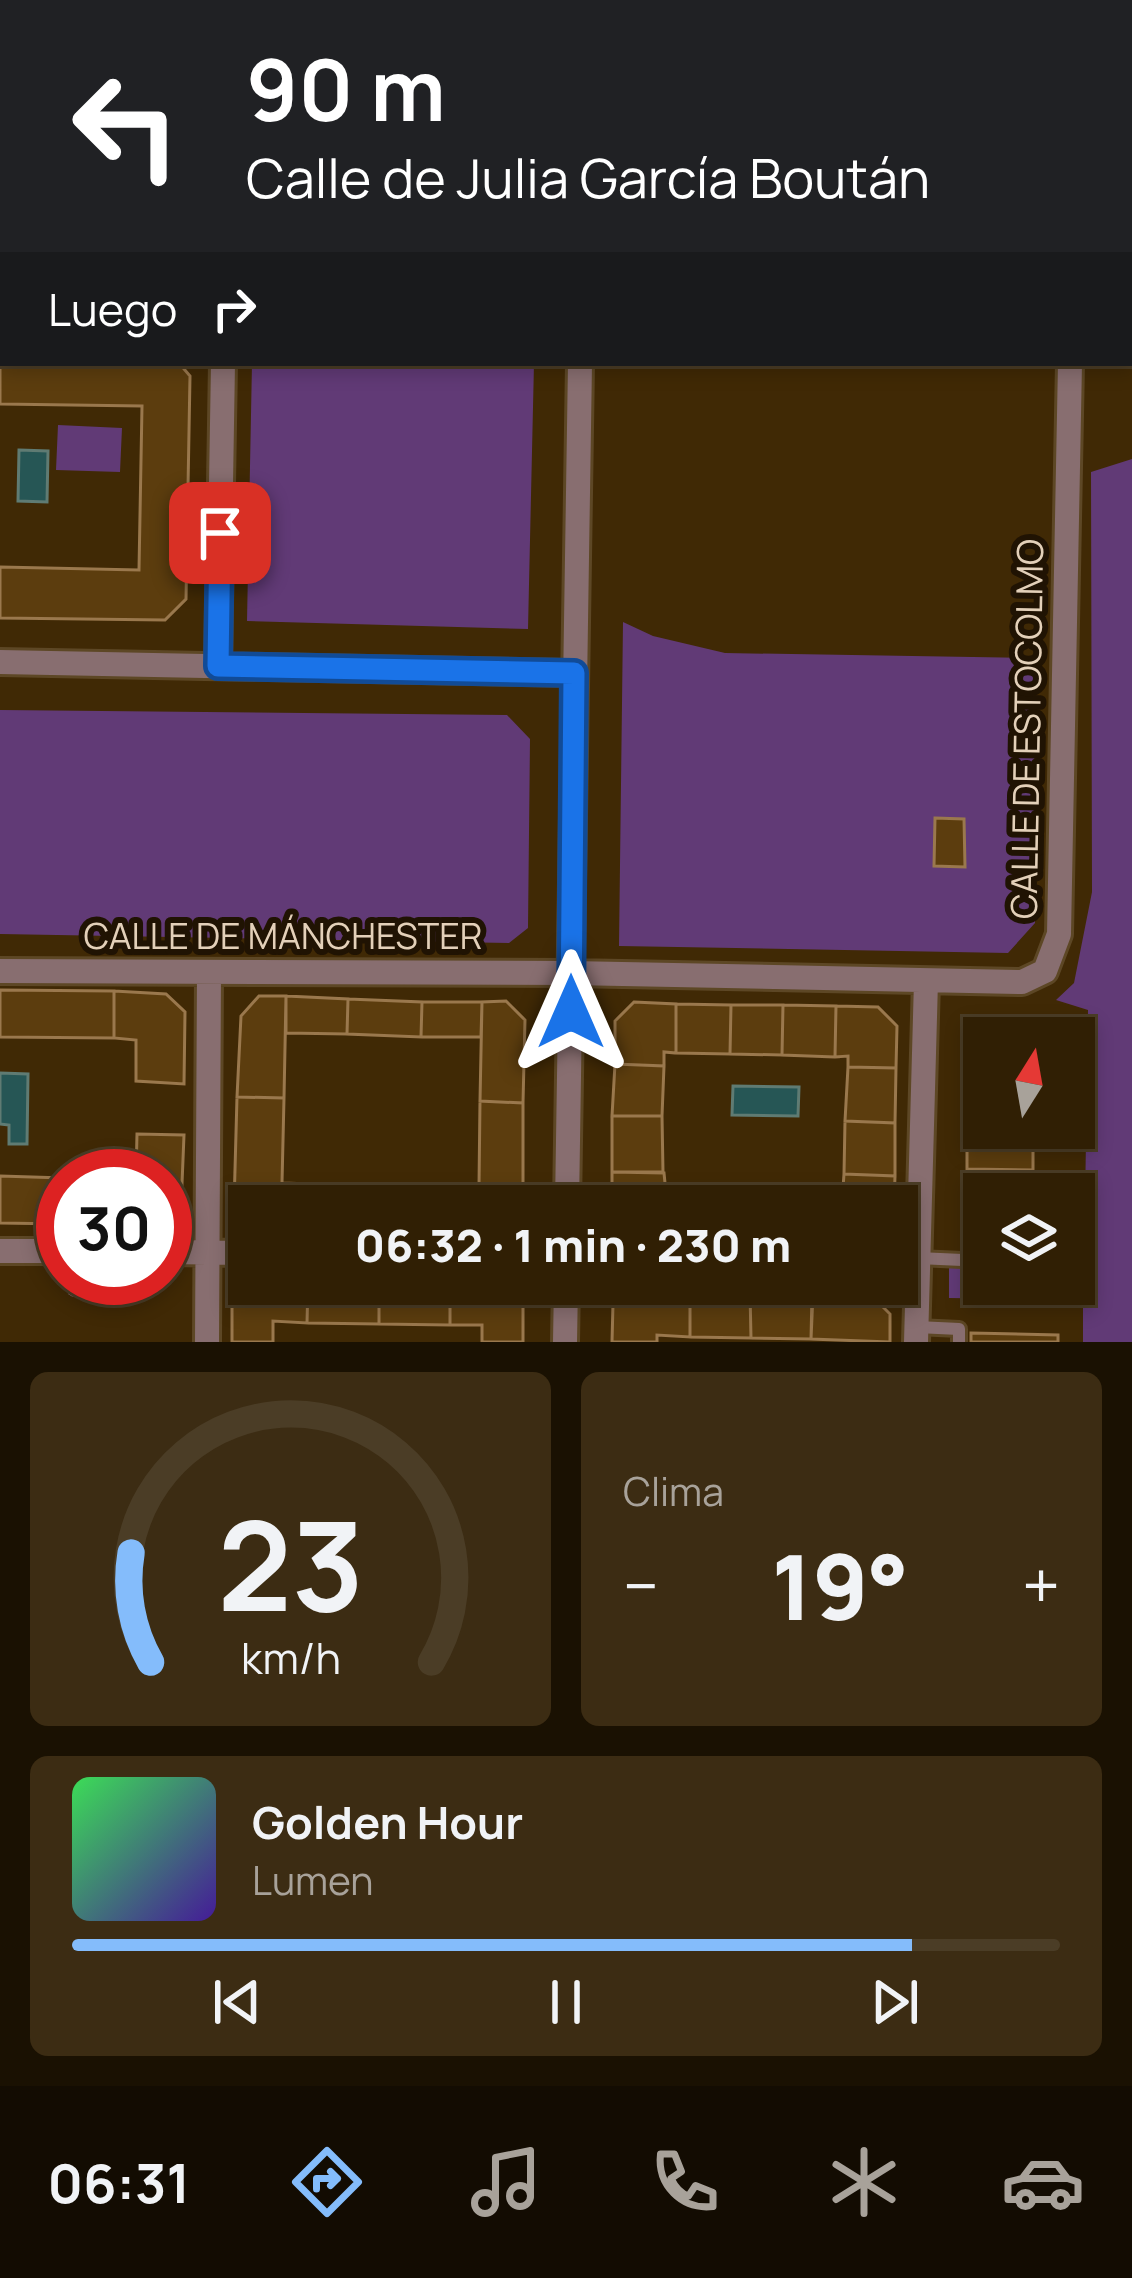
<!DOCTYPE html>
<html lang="es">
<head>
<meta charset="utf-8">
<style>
	body { margin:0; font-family:Manrope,sans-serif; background:#3c2c13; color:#f1f3f6; height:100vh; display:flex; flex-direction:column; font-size:45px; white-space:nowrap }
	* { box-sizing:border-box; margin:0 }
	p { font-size:39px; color:#a8a29a }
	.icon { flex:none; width:66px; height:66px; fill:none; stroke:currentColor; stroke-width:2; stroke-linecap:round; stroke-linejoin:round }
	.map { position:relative; height:1342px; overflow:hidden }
	.panel { display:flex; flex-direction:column; gap:30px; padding:30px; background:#1a1102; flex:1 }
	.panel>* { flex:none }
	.hud { position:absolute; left:0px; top:0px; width:1134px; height:366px; box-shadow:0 6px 18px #0003,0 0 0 3px #4b3d26; background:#202124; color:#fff; overflow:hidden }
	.needle { width:78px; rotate:11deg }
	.tools { position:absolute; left:963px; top:1017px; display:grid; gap:24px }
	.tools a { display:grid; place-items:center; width:132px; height:132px; border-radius:0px; background:#301f04; box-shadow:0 6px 18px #0003,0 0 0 3px #4b3d26; font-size:60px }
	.speed { position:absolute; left:36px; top:1149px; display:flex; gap:24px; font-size:60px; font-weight:700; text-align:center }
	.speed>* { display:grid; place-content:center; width:156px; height:156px; border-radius:50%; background:#301f04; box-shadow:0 6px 18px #0003,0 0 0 3px #4b3d26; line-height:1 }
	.speed .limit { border:18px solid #d22; background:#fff; color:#111 }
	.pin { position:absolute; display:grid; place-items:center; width:102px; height:102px; color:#fff; margin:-51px; border-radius:24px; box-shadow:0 6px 18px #0006 }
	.me { position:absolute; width:132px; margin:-66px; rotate:0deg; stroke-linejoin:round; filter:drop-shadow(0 0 9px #0008) }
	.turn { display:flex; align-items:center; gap:42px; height:252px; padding:0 48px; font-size:54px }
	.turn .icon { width:156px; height:156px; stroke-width:2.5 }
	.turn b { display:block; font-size:84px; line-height:102px }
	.then { display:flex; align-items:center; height:114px; padding:0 48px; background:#0003; gap:24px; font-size:45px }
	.big { font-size:90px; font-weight:800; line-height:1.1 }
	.panel .tile { flex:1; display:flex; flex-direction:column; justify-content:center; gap:18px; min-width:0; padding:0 42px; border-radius:18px; background:#3c2c13 }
	.panel .dial { align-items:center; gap:0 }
	.dial svg { height:312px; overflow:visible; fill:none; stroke:#4b3d26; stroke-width:7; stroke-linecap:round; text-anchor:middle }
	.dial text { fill:#f1f3f6; stroke:none }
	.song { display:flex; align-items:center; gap:36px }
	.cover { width:144px; height:144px; border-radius:18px; background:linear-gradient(135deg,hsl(130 70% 55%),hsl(260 70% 35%)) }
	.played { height:12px; border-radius:6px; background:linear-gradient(90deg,#84bcfb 85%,#4b3d26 85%) }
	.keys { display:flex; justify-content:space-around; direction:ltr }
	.heat { display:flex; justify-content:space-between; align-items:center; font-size:66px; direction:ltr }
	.panel .tiles { flex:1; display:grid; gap:30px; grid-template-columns:1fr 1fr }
	.tile:last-child { grid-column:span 2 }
	.trip { position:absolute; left:228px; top:1185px; width:690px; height:120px; border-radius:0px; background:#301f04; box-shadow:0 6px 18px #0003,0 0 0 3px #4b3d26; font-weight:800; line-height:120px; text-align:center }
	.tab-bar { display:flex; height:192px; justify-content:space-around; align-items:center; background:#130c02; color:#a8a29a }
	.tab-bar .icon { width:84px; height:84px }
	.tab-bar .on { color:#84bcfb }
	.tab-bar b { font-size:54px; color:#f1f3f6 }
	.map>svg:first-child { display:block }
</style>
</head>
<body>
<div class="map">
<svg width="1132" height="1342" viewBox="0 0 1132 1342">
	<rect width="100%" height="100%" fill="#402905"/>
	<path fill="#613a76" d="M252 363H534L528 629 247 621Z
		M58 425 122 428 120 472 56 470Z
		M1132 459V1342H1083V1300L949 1298V1266L984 1267V1284H1074V1268H1084L1088 1010 1056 1000 1074 983 1092 892 1091 472Z
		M623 622 653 636 725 653 1034 658 1035 923 1008 953 619 946Z
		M0 710 507 715 530 739 528 928 509 943 0 934Z"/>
	<path fill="#265655" stroke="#5f7b73" stroke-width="3" d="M19 450 48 451 47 502 18 501Z
		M0 1073 28 1074 27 1144H9V1125L0 1124Z
		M733 1086 799 1087 798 1116 732 1115Z"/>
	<path fill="#5c3d0e" stroke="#9a784d" stroke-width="3" d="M0 0H177L3 3V123Z
		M0 355 3 363H179L190 376 186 599 165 620 0 618V567L139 570 142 406 0 404Z
		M935 818 964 819 965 867 934 866Z
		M0 990 114 991V1038L0 1037Z
		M114 991 166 994 185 1012 184 1084 136 1081V1040L114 1038Z
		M259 996H286L284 1098 237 1097 241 1016Z
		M286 996 348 999 347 1034 286 1033Z
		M348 999 422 1002 421 1037 347 1034Z
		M506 1001 525 1020 523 1103 480 1101 482 1002Z
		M422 1002H482L481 1037H421Z
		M634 1002 676 1004V1053L664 1052V1066L615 1064V1021Z
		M676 1004 731 1005 730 1054 676 1053Z
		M731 1005H783L782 1055 730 1054Z
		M783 1005 836 1006 835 1057 782 1055Z
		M836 1006 878 1007 897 1026 896 1068 848 1067V1056L835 1057Z
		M969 1025 1035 1027V1038H984V1046H968Z
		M615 1064 664 1066 662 1116H612Z
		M848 1067 896 1068 895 1123 845 1121Z
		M237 1097 284 1098 282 1183 311 1184V1206H249V1221L234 1206Z
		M480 1101 523 1103V1206H451V1185L479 1186Z
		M968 1108H984V1128L1034 1130 968 1129Z
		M612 1116H662L663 1172H612Z
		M845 1121 895 1123V1176L844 1174Z
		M968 1129 1034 1130 1033 1150 967 1149Z
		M137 1134 184 1135 181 1208 165 1222V1176H136Z
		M967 1149 1033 1150V1170L967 1169Z
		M967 1169 1033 1170V1192L967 1191Z
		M612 1172 664 1173 665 1183 673 1185 672 1206H612Z
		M844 1174 895 1176 894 1206H835L836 1188H843Z
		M0 1176 63 1178V1224L0 1223Z
		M311 1184 451 1185V1206H311Z
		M673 1185H728V1206H672Z
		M728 1185 782 1187 781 1206H728Z
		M782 1187 836 1188 835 1206H781Z
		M967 1191 1033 1192 984 1194V1212L966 1211Z
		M966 1211 984 1212V1232H966Z
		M966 1232H984V1254H965Z
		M249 1284H308L307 1323 273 1321V1342H232V1300Z
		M308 1284H379V1324L307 1323Z
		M379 1284H450V1325L379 1324Z
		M450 1284 502 1285 523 1306V1342H482V1325H450Z
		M631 1290 690 1292V1337L657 1335V1342H612L613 1304Z
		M690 1292 750 1293 751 1338 690 1337Z
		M750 1293 812 1294 811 1339 751 1338Z
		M813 1294 871 1295 890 1314V1342L811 1339Z
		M971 1333 1058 1335V1342H971Z"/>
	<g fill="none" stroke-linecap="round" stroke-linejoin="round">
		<defs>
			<path id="lane" d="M918 1258 984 1261
				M917 1327 959 1329V1342"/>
			<path id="street" d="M1065 0V3
				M229 3V0
				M587 3V0
				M0 329H3
				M0 662 574 673
				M218 666 223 363
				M0 971 571 973 1022 982 1045 971 1059 934 1070 363
				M567 1206 580 363
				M0 1251H63
				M165 1252 249 1253
				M207 1342 209 973
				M565 1342 566 1284
				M916 1342 926 981"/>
		</defs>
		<use href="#lane" stroke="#5d4725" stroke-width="18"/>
		<use href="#street" stroke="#5d4725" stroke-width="30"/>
		<use href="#lane" stroke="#886e70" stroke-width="12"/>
		<use href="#street" stroke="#886e70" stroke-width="24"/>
	</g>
	<circle fill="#967789" cx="75" cy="1288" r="9"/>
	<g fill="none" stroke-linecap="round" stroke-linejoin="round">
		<defs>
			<path id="route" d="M220 533 218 666 574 673 571 1012"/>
		</defs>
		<use href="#route" stroke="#114b97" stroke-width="30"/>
		<use href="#route" stroke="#1a73e8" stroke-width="21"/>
	</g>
	<g text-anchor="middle" stroke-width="12" stroke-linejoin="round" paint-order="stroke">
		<g font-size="36" fill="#e3d0b9" stroke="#201303">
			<text transform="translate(1027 729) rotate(-89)" y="13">CALLE DE ESTOCOLMO</text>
			<text x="283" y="949">CALLE DE MÁNCHESTER</text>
		</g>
	</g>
</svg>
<div class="tools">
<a><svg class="needle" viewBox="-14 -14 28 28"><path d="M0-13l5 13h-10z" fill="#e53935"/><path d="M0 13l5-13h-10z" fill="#a8a29a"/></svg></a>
<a><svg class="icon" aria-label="layers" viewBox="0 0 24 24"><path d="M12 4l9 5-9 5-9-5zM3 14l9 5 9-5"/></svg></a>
</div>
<div class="speed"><div class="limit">30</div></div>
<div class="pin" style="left:220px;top:533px;background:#d93025"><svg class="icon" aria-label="arrive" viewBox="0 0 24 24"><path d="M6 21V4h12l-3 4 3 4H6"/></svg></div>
<svg class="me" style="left:571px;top:1012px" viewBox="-20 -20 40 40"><path d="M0-17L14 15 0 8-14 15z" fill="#1a73e8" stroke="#fff" stroke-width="4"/></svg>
<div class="trip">06:32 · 1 min · 230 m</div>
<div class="hud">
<div class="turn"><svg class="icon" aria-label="left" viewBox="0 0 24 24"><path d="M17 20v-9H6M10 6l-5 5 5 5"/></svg><div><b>90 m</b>Calle de Julia García Boután</div></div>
<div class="then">Luego<svg class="icon" aria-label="right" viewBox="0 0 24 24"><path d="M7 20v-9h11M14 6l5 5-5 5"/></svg></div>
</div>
</div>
<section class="panel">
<div class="tiles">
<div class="tile dial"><svg viewBox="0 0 100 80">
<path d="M14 69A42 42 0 1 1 86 69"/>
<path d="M14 69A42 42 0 0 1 9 41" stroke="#84bcfb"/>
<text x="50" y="56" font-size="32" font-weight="700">23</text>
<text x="50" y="72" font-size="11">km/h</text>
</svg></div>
<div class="tile"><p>Clima</p>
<div class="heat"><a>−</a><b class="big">19°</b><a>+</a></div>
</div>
<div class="tile">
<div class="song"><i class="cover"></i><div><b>Golden Hour</b><p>Lumen</p></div></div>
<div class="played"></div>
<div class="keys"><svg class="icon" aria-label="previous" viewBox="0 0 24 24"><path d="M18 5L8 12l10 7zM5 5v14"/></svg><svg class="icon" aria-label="pause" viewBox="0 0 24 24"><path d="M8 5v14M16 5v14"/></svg><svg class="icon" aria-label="next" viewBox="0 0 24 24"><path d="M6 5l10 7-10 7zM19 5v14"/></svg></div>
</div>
</div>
</section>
<nav class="tab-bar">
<b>06:31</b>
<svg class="icon on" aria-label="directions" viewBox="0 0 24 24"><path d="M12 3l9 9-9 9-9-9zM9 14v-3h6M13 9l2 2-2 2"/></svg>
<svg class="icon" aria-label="music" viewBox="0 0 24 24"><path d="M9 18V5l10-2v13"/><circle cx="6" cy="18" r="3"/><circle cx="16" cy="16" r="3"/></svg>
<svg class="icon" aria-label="phone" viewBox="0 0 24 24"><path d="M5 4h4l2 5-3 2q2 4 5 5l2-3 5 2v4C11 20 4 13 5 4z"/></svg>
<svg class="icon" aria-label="climate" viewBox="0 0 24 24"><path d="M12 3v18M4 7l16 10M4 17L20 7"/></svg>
<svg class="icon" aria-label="car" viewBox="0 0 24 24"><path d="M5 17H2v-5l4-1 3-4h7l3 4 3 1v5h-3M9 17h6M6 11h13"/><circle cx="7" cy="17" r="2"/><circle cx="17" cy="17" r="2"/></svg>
</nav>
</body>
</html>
